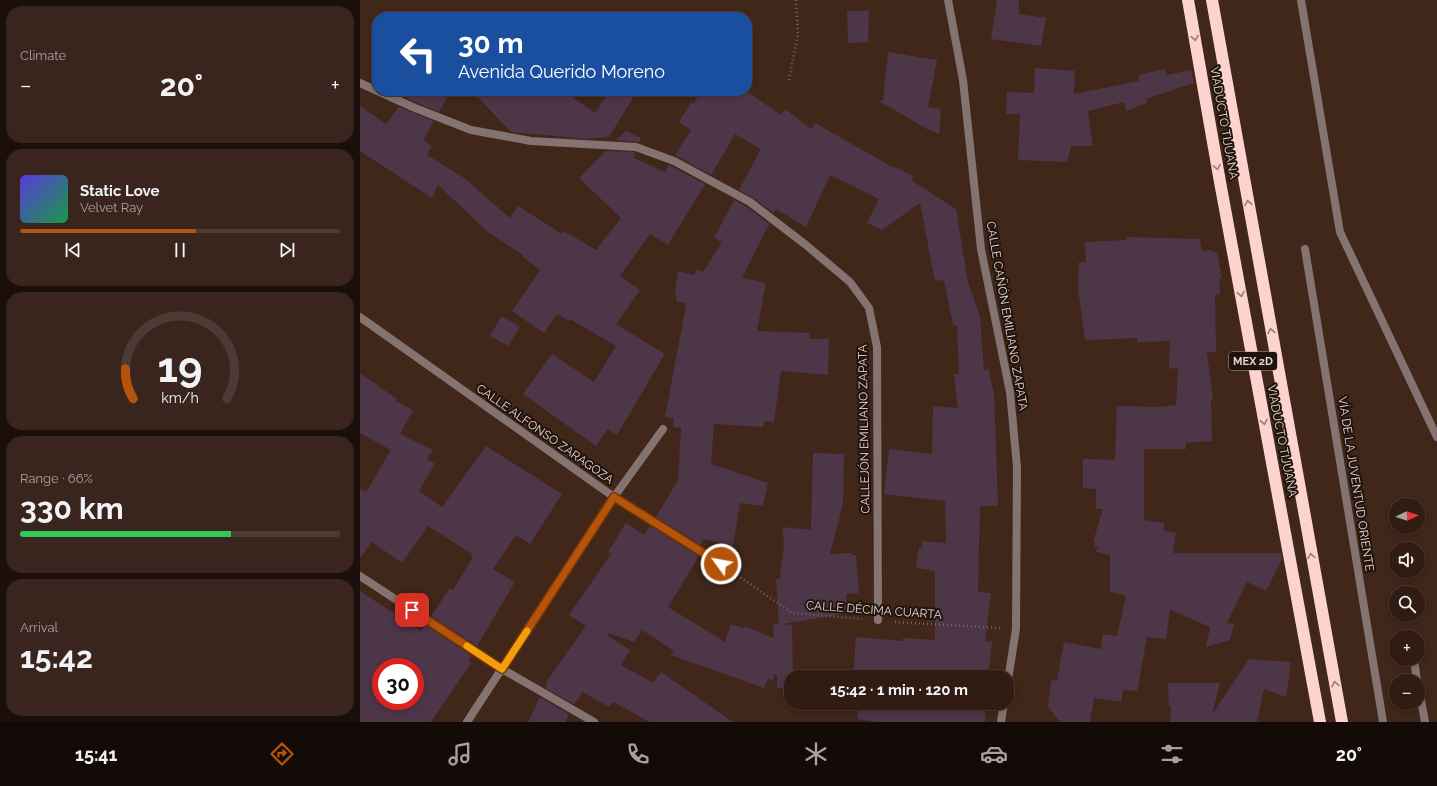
<!DOCTYPE html>
<html lang="en">
<head>
<meta charset="utf-8">
<style>
	body { margin:0; font-family:Raleway,sans-serif; background:#39251d; color:#f1f3f6; height:100vh; display:flex; flex-direction:column; font-size:15px; white-space:nowrap }
	* { box-sizing:border-box; margin:0 }
	p { font-size:13px; color:#a8a1a0 }
	.icon { flex:none; width:22px; height:22px; fill:none; stroke:currentColor; stroke-width:2; stroke-linecap:round; stroke-linejoin:round }
	.map { position:relative; flex:1; overflow:hidden }
	.sheet { display:flex; flex-direction:column; gap:6px; padding:6px; background:#1b0f0b; width:360px }
	.sheet>* { flex:none }
	.guide { position:absolute; left:12px; top:12px; width:380px; height:84px; border-radius:16px; box-shadow:0 2px 6px #0003,0 0 0 1px #4c3a34; background:#1a4fa0; color:#fff; overflow:hidden }
	.needle { width:26px; rotate:86deg }
	.fabs { position:absolute; left:1029px; top:498px; display:grid; gap:8px }
	.fabs a { display:grid; place-items:center; width:36px; height:36px; border-radius:50%; background:#311c14; box-shadow:0 2px 6px #0003,0 0 0 1px #4c3a34; font-size:20px }
	.speed { position:absolute; left:12px; top:658px; display:flex; gap:8px; font-size:20px; font-weight:700; text-align:center }
	.speed>* { display:grid; place-content:center; width:52px; height:52px; border-radius:50%; background:#311c14; box-shadow:0 2px 6px #0003,0 0 0 1px #4c3a34; line-height:1 }
	.speed .limit { border:6px solid #d22; background:#fff; color:#111 }
	.pin { position:absolute; display:grid; place-items:center; width:34px; height:34px; color:#fff; margin:-17px; border-radius:8px; box-shadow:0 2px 6px #0006 }
	.me { position:absolute; width:44px; margin:-22px; rotate:302deg; stroke-linejoin:round; filter:drop-shadow(0 0 3px #0008) }
	.turn { display:flex; align-items:center; gap:14px; height:84px; padding:0 20px; font-size:18px }
	.turn .icon { width:52px; height:52px; stroke-width:2.5 }
	.turn b { display:block; font-size:28px; line-height:34px }
	.big { font-size:30px; font-weight:700; line-height:1.1 }
	.sheet .card { flex:1; display:flex; flex-direction:column; justify-content:center; gap:6px; min-width:0; padding:0 14px; border-radius:16px; background:#39251d }
	.sheet .dial { align-items:center; gap:0 }
	.dial svg { height:104px; overflow:visible; fill:none; stroke:#4c3a34; stroke-width:7; stroke-linecap:round; text-anchor:middle }
	.dial text { fill:#f1f3f6; stroke:none }
	.song { display:flex; align-items:center; gap:12px }
	.cover { width:48px; height:48px; border-radius:6px; background:linear-gradient(135deg,hsl(250 70% 55%),hsl(140 70% 35%)) }
	.played { height:4px; border-radius:2px; background:linear-gradient(90deg,#b45309 55%,#4c3a34 55%) }
	.keys { display:flex; justify-content:space-around; direction:ltr }
	.heat { display:flex; justify-content:space-between; align-items:center; font-size:22px; direction:ltr }
	.charge { height:6px; border-radius:3px; background:linear-gradient(90deg,#34c759 66%,#4c3a34 0) }
	.trip { position:absolute; left:424px; top:670px; width:230px; height:40px; border-radius:16px; background:#311c14; box-shadow:0 2px 6px #0003,0 0 0 1px #4c3a34; font-weight:700; line-height:40px; text-align:center }
	.tabs { display:flex; height:64px; justify-content:space-around; align-items:center; background:#140b08; color:#a8a1a0 }
	.tabs .icon { width:28px; height:28px }
	.tabs .current { color:#b45309 }
	.tabs b { font-size:18px; color:#f1f3f6 }
	main { display:flex; flex:1; min-height:0 }
	.map>svg:first-child { display:block }
</style>
</head>
<body>
<main>
<section class="sheet">
<div class="card"><p>Climate</p>
<div class="heat"><a>−</a><b class="big">20°</b><a>+</a></div>
</div>
<div class="card">
<div class="song"><i class="cover"></i><div><b>Static Love</b><p>Velvet Ray</p></div></div>
<div class="played"></div>
<div class="keys"><svg class="icon" aria-label="previous" viewBox="0 0 24 24"><path d="M18 5L8 12l10 7zM5 5v14"/></svg><svg class="icon" aria-label="pause" viewBox="0 0 24 24"><path d="M8 5v14M16 5v14"/></svg><svg class="icon" aria-label="next" viewBox="0 0 24 24"><path d="M6 5l10 7-10 7zM19 5v14"/></svg></div>
</div>
<div class="card dial"><svg viewBox="0 0 100 80">
<path d="M14 69A42 42 0 1 1 86 69"/>
<path d="M14 69A42 42 0 0 1 8 46" stroke="#b45309"/>
<text x="50" y="56" font-size="32" font-weight="700">19</text>
<text x="50" y="72" font-size="11">km/h</text>
</svg></div>
<div class="card"><p>Range · 66%</p><b class="big">330 km</b><div class="charge"></div></div>
<div class="card"><p>Arrival</p><b class="big">15:42</b></div>
</section>
<div class="map">
<svg width="1077" height="722" viewBox="0 0 1077 722">
	<rect width="100%" height="100%" fill="#41261a"/>
	<path fill="#4e3649" fill-rule="evenodd" d="M637 0H659V14L686 18 681 46 631 39Z
		M487 11H509L508 42 488 43Z
		M528 52 577 60 568 107 581 109 579 134 567 129 519 101H523Z
		M675 68 715 71 714 94 779 81 778 75 805 69 807 75 831 70 834 83 786 99 787 103 766 111 764 102 728 111 733 146H711L707 162 658 160 660 114H646L647 92 674 93Z
		M51 91H91L79 112 46 98Z
		M112 91H203L235 113 250 91H277L249 137 227 139 151 132Z
		M342 91H386L421 115 425 109 451 129 455 123 534 168 535 167 553 176 551 180 596 209 608 282 620 317 624 370 628 368 634 393 638 506H620L618 592 631 593 625 641 632 642 628 677H493L496 637 543 641V638L575 640V571L556 568 559 547 562 548V541L586 543 585 501 524 494 529 449 572 454 573 406 598 408 594 374H599L597 325H593L584 280 575 281 560 203 522 230 507 223 519 199 470 175 446 227 416 209 414 213 393 198 379 190 401 149 375 134 351 175 315 155 331 130 319 122 331 102 333 104Z
		M0 106 26 124 39 107 74 121 63 140 72 146 67 155 104 178 150 218 158 206 202 234 204 231 236 250 261 218 219 178 246 151 275 152 274 158 305 172 309 165 345 184 308 245 290 234 260 276 280 290 256 324 305 354 257 435 248 429 236 446 163 394 192 354 234 382 256 346 210 319 209 321 197 314 184 333 152 311 180 270 162 256 163 255 128 232 78 185 72 198 0 151Z
		M266 131 281 138 280 142 256 140Z
		M374 200 387 207 409 224 382 278 406 283 397 331 450 333V339H469L468 375 421 371 414 422 404 421 403 427 354 424 351 464 408 483 403 506 380 503 373 546 343 539 341 545 296 517 318 480 321 428 313 427 314 418 305 417 326 305V303L317 302 315 293 318 271 334 275 337 270 343 272 362 242 354 238Z
		M767 237 840 239 842 251 852 250V252H857L862 279H859L860 294 855 295 856 352H847L853 400H851L852 441 826 443V449H784V520L805 523 803 531 816 532 813 553H921L922 559 906 591 887 582 867 623 874 624 870 640 846 647 850 627 810 610 806 639 787 637 777 691 763 690 761 702 734 698 730 722H700L688 707 691 680 697 681 704 642 741 649 743 634 757 636 766 596 750 592V555L736 552 738 547H734L735 542H733L743 509H736V489L723 488V459L755 460 757 406 800 407 816 405 818 369 809 368 810 341 777 342V338L725 340 718 289 719 262H726L725 242 767 240Z
		M142 316 160 327 148 346 130 336Z
		M0 373 37 399 36 401 53 410 40 434 73 450 67 459 75 464 59 491 82 507 126 446 202 494 170 544 156 535 133 569 155 582 117 646 71 616 90 588 93 590 113 557 111 556 112 554 68 526 42 563 12 542 0 558V489L6 492 31 450 0 433Z
		M453 453 484 454 483 504 470 554 491 553V555H496L499 593 486 594 488 613 423 624 432 625 433 677H431V687L417 688V675L414 674 413 680 408 679 404 688 311 655 314 651 282 630 274 642 248 633 247 635 270 650 261 665 293 683 301 672 373 722H290L253 702 249 707 223 692 214 704 185 688 188 683 186 682 226 626 209 615 251 554 248 552 266 523 284 535 290 526 338 556 335 563 308 607 365 642 371 624 383 628 384 626 414 638 413 623 419 624 416 579H420L424 544 422 527 451 530Z
		M0 591 61 631 65 625 112 656 108 661 111 663 71 722H0ZM21 667H55V701H21Z
		M889 659 931 662 926 697 904 689 897 722H810L811 706H809L808 683H860L852 715Z
		M180 697 209 714 205 722H168Z
		M499 703H626L625 722H519L497 719Z"/>
	<g fill="none" stroke-linecap="round" stroke-linejoin="round">
		<path stroke="#7c645a" stroke-width="2.5" stroke-dasharray="1 3" stroke-linecap="butt" d="M429 80 438 34 436 0
			M374 573 432 613 502 619
			M535 622 640 628"/>
		<path stroke="#847371" stroke-width="8" d="M941 0 980 232 1077 437
			M0 576 142 669
			M1054 659 1057 681
			M1058 684 1065 722"/>
		<path stroke="#847371" stroke-width="8" d="M0 83 55 108 111 130 171 141 276 147 314 161 390 202 446 245 490 282 509 308 517 347 518 620
			M945 249 1023 722
			M0 317 254 497 361 564
			M142 669 234 722
			M107 722 254 497 303 429"/>
		<path stroke="#847371" stroke-width="8" d="M588 0 603 80 621 249 650 392 657 467 656 629 647 686
			M641 722 644 703"/>
		<path stroke="#fcd3cf" stroke-width="12" d="M828 0 860 182 960 722
			M852 0 982 722"/>
	</g>
	<defs><path id="oneway-chevron" d="M-2-3.5L2.5 0L-2 3.5" fill="none" stroke-width="1.6" stroke-linecap="round" stroke-linejoin="round"/></defs>
	<g stroke="#997d78">
		<use href="#oneway-chevron" transform="translate(835 38) rotate(80)"/>
		<use href="#oneway-chevron" transform="translate(857 167) rotate(80)"/>
		<use href="#oneway-chevron" transform="translate(888 203) rotate(-100)"/>
		<use href="#oneway-chevron" transform="translate(881 294) rotate(79)"/>
		<use href="#oneway-chevron" transform="translate(911 331) rotate(-100)"/>
		<use href="#oneway-chevron" transform="translate(904 422) rotate(79)"/>
		<use href="#oneway-chevron" transform="translate(951 556) rotate(-100)"/>
		<use href="#oneway-chevron" transform="translate(975 684) rotate(-100)"/>
	</g>
	<g fill="none" stroke-linecap="round" stroke-linejoin="round">
		<defs>
			<path id="route" d="M52 610 142 669 254 497 361 564"/>
		</defs>
		<use href="#route" stroke="#753606" stroke-width="10"/>
		<use href="#route" stroke="#b45309" stroke-width="7"/>
		<path stroke="#f59e0b" stroke-width="7" d="M107 646 142 669 167 631"/>
	</g>
	<g text-anchor="middle" stroke-width="4" stroke-linejoin="round" paint-order="stroke">
		<rect fill="#1f130d" stroke="#ac9c94" stroke-width="1" x="869" y="352" width="48" height="18" rx="3"/>
		<g font-size="11" font-weight="bold" fill="#e8d6ce">
			<text x="893" y="365">MEX 2D</text>
		</g>
		<g font-size="12" fill="#e8d6ce" stroke="#1f130d">
			<text transform="translate(864 123) rotate(80)" y="4">VIADUCTO TIJUANA</text>
			<text transform="translate(647 316) rotate(80)" y="4">CALLE CAÑÓN EMILIANO ZAPATA</text>
			<text transform="translate(504 429) rotate(-91)" y="4">CALLEJÓN EMILIANO ZAPATA</text>
			<text transform="translate(185 434) rotate(35)" y="4">CALLE ALFONSO ZARAGOZA</text>
			<text transform="translate(922 441) rotate(79)" y="4">VIADUCTO TIJUANA</text>
			<text transform="translate(996 484) rotate(81)" y="4">VÍA DE LA JUVENTUD ORIENTE</text>
			<text transform="translate(514 610) rotate(4)" y="4">CALLE DÉCIMA CUARTA</text>
		</g>
	</g>
</svg>
<div class="fabs">
<a><svg class="needle" viewBox="-14 -14 28 28"><path d="M0-13l5 13h-10z" fill="#e53935"/><path d="M0 13l5-13h-10z" fill="#a8a1a0"/></svg></a>
<a><svg class="icon" aria-label="sound" viewBox="0 0 24 24"><path d="M4 9h4l5-4v14l-5-4H4zM17 9q2 3 0 6"/></svg></a>
<a><svg class="icon" aria-label="search" viewBox="0 0 24 24"><circle cx="10" cy="10" r="6"/><path d="M15 15l6 6"/></svg></a>
<a>+</a>
<a>−</a>
</div>
<div class="speed"><div class="limit">30</div></div>
<div class="pin" style="left:52px;top:610px;background:#d93025"><svg class="icon" aria-label="arrive" viewBox="0 0 24 24"><path d="M6 21V4h12l-3 4 3 4H6"/></svg></div>
<svg class="me" style="left:361px;top:564px" viewBox="-20 -20 40 40"><circle r="17" fill="#b45309" stroke="#fff" stroke-width="3"/><path d="M0-11L8 9 0 5-8 9z" fill="#fff"/></svg>
<div class="trip">15:42 · 1 min · 120 m</div>
<div class="guide">
<div class="turn"><svg class="icon" aria-label="left" viewBox="0 0 24 24"><path d="M17 20v-9H6M10 6l-5 5 5 5"/></svg><div><b>30 m</b>Avenida Querido Moreno</div></div>
</div>
</div>
</main>
<nav class="tabs">
<b>15:41</b>
<svg class="icon current" aria-label="directions" viewBox="0 0 24 24"><path d="M12 3l9 9-9 9-9-9zM9 14v-3h6M13 9l2 2-2 2"/></svg>
<svg class="icon" aria-label="music" viewBox="0 0 24 24"><path d="M9 18V5l10-2v13"/><circle cx="6" cy="18" r="3"/><circle cx="16" cy="16" r="3"/></svg>
<svg class="icon" aria-label="phone" viewBox="0 0 24 24"><path d="M5 4h4l2 5-3 2q2 4 5 5l2-3 5 2v4C11 20 4 13 5 4z"/></svg>
<svg class="icon" aria-label="climate" viewBox="0 0 24 24"><path d="M12 3v18M4 7l16 10M4 17L20 7"/></svg>
<svg class="icon" aria-label="car" viewBox="0 0 24 24"><path d="M5 17H2v-5l4-1 3-4h7l3 4 3 1v5h-3M9 17h6M6 11h13"/><circle cx="7" cy="17" r="2"/><circle cx="17" cy="17" r="2"/></svg>
<svg class="icon" aria-label="filters" viewBox="0 0 24 24"><path d="M4 7h16M4 17h16"/><circle cx="9" cy="7" r="2"/><circle cx="15" cy="17" r="2"/></svg>
<b>20°</b>
</nav>
</body>
</html>
